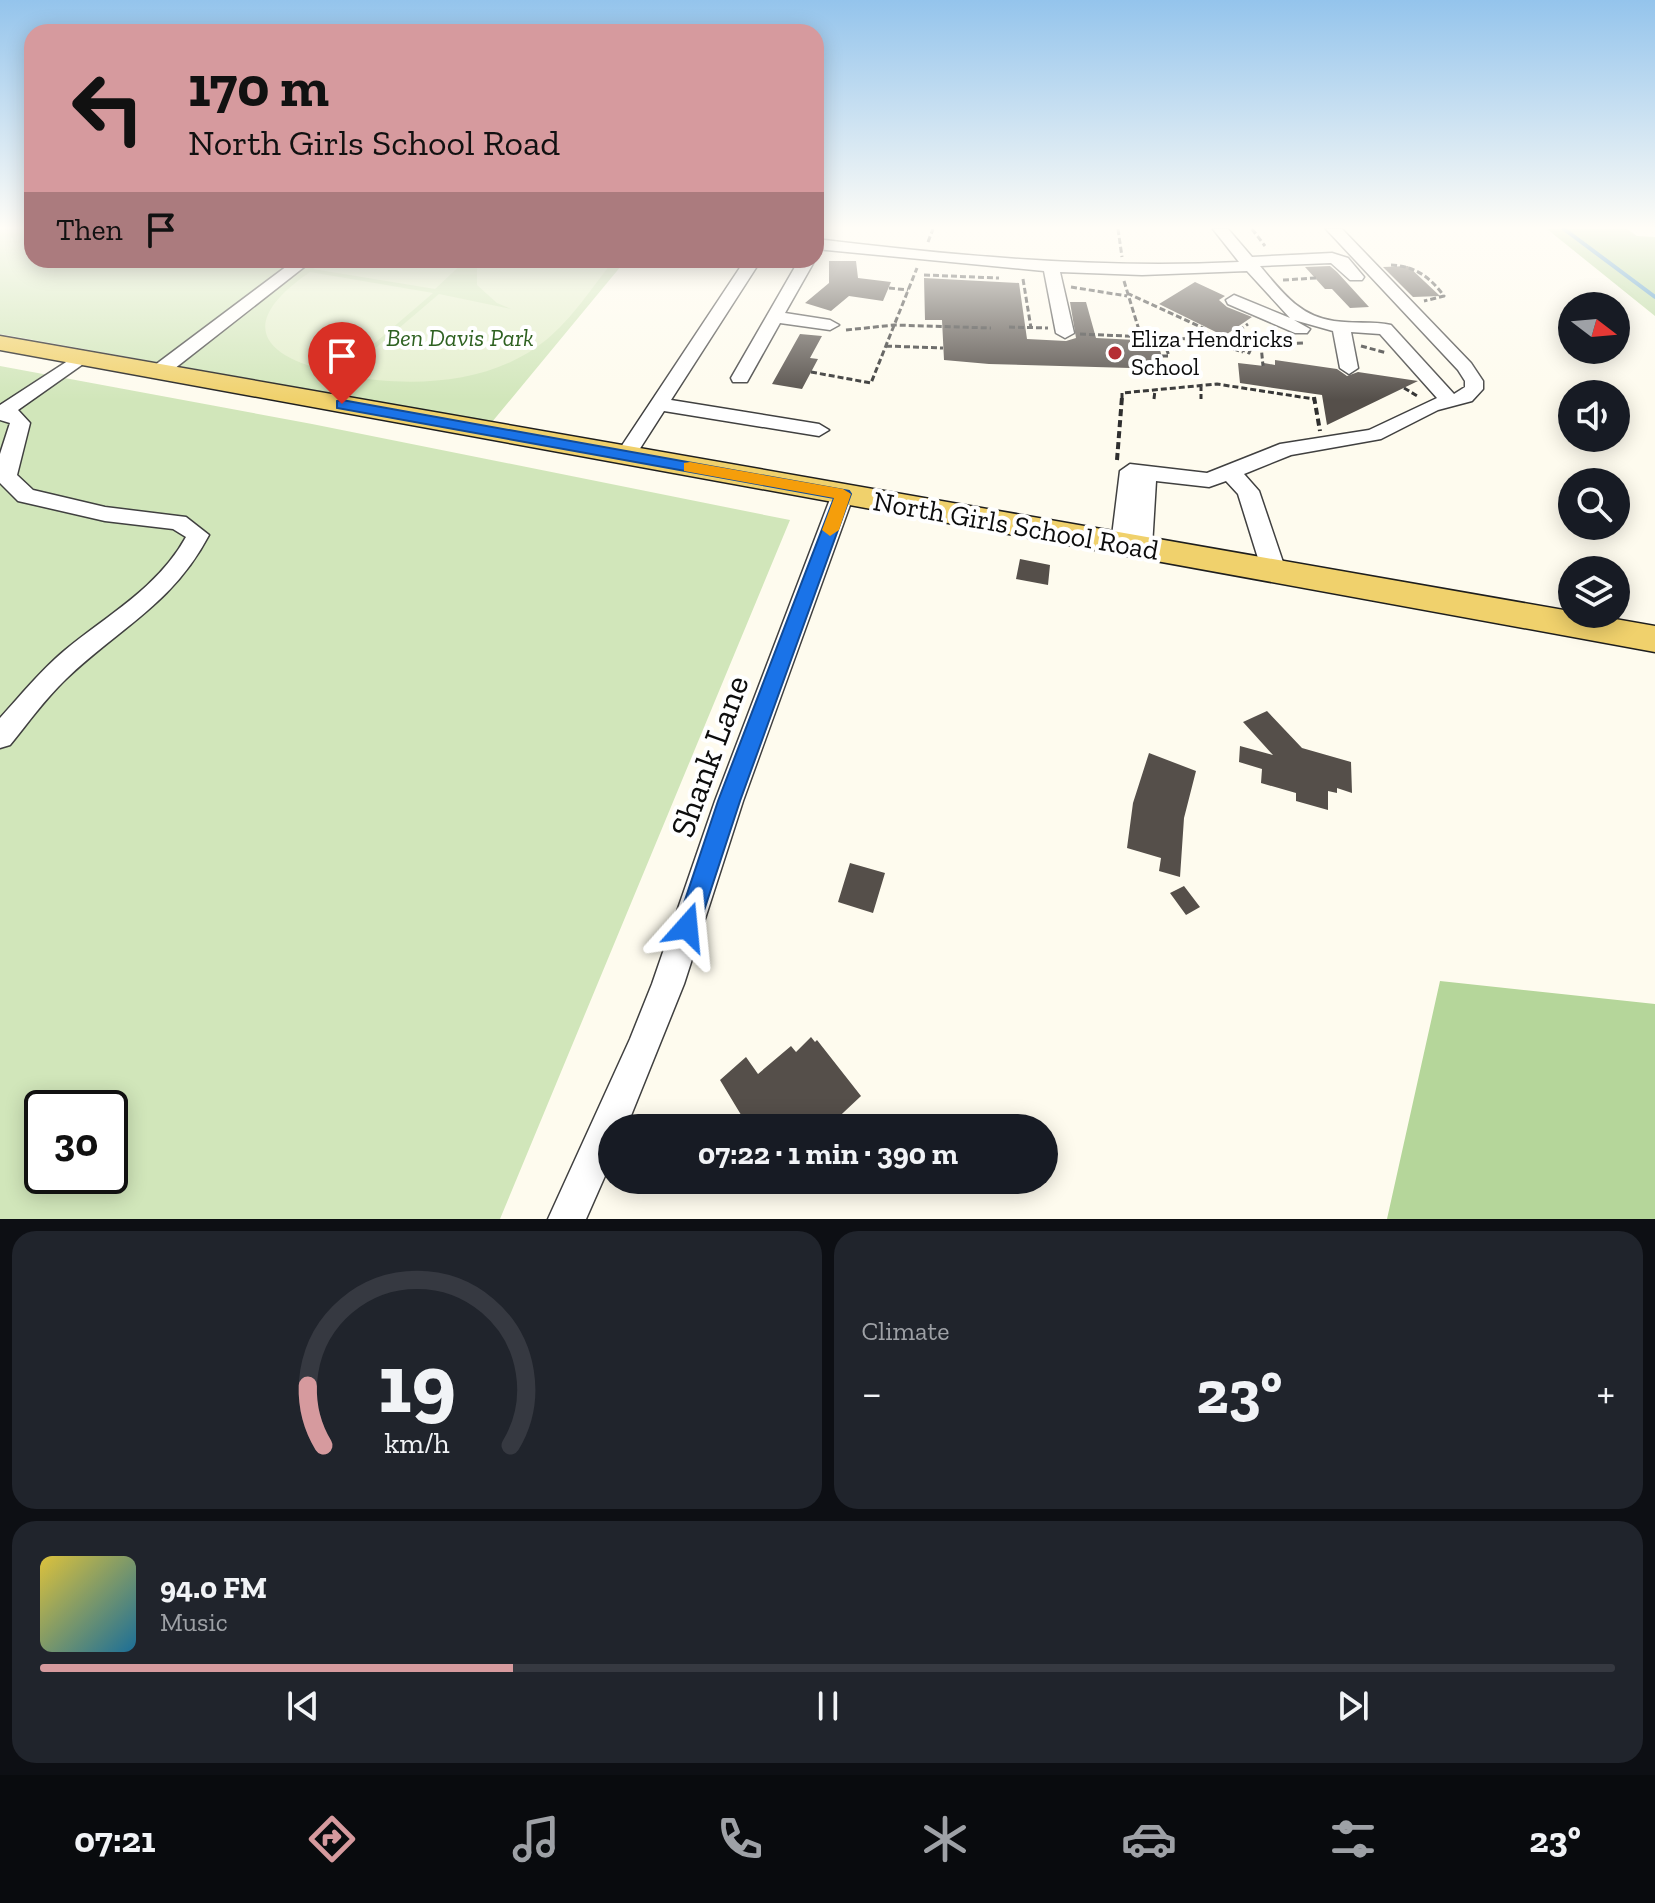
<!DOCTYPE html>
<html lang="en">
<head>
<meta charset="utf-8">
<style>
	body { margin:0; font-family:"Zilla Slab",serif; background:#20242c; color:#f1f3f6; height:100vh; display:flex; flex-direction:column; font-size:30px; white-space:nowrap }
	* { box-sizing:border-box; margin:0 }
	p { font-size:26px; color:#9ea1a6 }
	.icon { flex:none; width:44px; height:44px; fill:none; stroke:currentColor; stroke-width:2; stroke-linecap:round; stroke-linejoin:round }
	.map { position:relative; height:1219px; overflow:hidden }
	.details { display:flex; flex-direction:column; gap:12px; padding:12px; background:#0d0f14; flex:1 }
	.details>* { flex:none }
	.banner { position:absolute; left:24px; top:24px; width:800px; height:244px; border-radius:24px; box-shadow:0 4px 20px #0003; background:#d69a9e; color:#111; overflow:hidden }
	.needle { width:52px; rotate:106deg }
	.controls { position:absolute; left:1558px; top:292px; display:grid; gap:16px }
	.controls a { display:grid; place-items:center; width:72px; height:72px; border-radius:50%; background:#171b24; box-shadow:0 4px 20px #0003; font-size:40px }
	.speed { position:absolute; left:24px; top:1090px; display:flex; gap:16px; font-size:40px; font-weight:700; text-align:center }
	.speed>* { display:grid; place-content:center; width:104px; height:104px; border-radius:50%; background:#171b24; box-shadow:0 4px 20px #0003; line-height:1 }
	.speed .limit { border:4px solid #111; border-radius:12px; background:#fff; color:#111 }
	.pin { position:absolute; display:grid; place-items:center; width:68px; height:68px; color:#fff; margin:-82px -34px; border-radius:50% 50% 50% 0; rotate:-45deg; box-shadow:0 0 8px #0007 }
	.pin .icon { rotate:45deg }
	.me { position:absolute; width:88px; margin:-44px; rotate:18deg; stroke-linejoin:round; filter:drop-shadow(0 0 6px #0008) }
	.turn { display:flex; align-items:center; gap:28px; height:168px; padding:0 32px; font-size:36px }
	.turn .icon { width:104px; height:104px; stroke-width:2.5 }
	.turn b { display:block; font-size:56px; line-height:68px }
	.then { display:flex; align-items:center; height:76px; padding:0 32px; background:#0003; gap:16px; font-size:30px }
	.big { font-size:60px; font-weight:700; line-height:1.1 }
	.details .tile { flex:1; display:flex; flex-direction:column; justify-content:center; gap:12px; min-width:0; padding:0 28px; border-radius:24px; background:#20242c }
	.details .dial { align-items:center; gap:0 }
	.dial svg { height:208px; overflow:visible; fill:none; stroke:#363941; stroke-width:7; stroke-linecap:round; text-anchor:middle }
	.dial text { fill:#f1f3f6; stroke:none }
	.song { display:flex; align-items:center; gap:24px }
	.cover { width:96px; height:96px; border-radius:12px; background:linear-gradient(135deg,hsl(50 70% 55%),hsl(200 70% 35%)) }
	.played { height:8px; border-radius:4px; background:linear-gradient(90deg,#d69a9e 30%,#363941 30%) }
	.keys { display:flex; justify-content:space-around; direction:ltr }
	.heat { display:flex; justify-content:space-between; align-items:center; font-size:44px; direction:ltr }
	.details .tiles { flex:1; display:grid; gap:12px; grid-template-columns:1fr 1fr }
	.tile:last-child { grid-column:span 2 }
	.trip { position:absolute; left:598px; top:1114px; width:460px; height:80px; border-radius:40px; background:#171b24; box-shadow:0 4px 20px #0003; font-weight:700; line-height:80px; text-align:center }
	.tabs { display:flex; height:128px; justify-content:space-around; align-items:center; background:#090b0e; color:#9ea1a6 }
	.tabs .icon { width:56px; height:56px }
	.tabs .active { color:#d69a9e }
	.tabs b { font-size:36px; color:#f1f3f6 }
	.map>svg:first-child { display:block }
</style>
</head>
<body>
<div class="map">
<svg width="1655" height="1219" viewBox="0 0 1655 1219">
	<rect width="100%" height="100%" fill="#fefbee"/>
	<path fill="#d1e6ba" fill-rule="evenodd" d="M0 229H32V260H626L492 422 0 334Z
		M0 366 312 424 790 520 500 1219H0ZM42 1108H110V1176H42Z"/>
	<path fill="#b5d69a" d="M1547 229H1627L1637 236 1655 237V316Z
		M1440 981 1655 1004V1219H1387Z"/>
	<path fill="#e2eecb" d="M326 260H466L435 289 313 269Z
		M477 260H614C593 286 572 319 546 340 491 385 410 388 344 375L439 294 511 309 497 303 477 285Z
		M310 272 433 293 340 373C262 359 234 324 310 272Z"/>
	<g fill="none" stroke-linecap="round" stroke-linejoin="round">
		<path stroke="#418fc5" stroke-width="4" d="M1564 229 1655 297"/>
	</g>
	<path fill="#554f4a" d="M829 261H856L858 278 891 282 883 301 849 296 831 311 805 303 829 283Z
		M1330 266 1337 272 1369 307 1350 308 1332 289H1325L1305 267Z
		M1408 266 1440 296 1413 297 1383 267Z
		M924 278 1019 283 1027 339 1066 341 1076 338 1070 302H1086L1096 338 1157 341 1166 369 989 364 944 360 942 320H925Z
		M1195 282 1225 296 1219 300 1227 307 1252 317 1224 336 1159 304Z
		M800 334 822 336 810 358 818 359 802 389 772 384Z
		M1275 360 1337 369 1347 376 1358 372 1418 381 1327 425 1322 395 1240 383 1238 363 1264 366V363L1275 365Z
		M1020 559 1050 565 1048 585 1016 579Z
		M1267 711 1302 748 1351 762 1352 793 1337 788V793L1328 791V810L1296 801V793L1261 783 1262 769 1239 762 1240 746 1273 755 1243 722Z
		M1149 753 1196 771 1184 818 1180 877 1159 871 1161 858 1127 848 1133 803Z
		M850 863 885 873 873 913 838 902Z
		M1184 886 1200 907 1186 915 1170 893Z
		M811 1037 815 1042 817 1040 861 1096 827 1128H749L720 1080 746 1057 758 1074 791 1046 796 1052Z"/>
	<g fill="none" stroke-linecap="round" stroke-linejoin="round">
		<defs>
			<path id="minor" d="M1213 229H1228L1252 257 1332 253 1348 258 1364 277 1362 280H1350L1331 263 1260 266C1282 292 1299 316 1334 321 1353 324 1373 321 1391 325L1454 394 1465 387V381L1458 370 1326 229H1342L1471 363 1483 381V389L1472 401 1438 410 1381 439 1291 455 1244 474 1259 491 1286 571 1282 577 1274 579 1266 577 1262 571 1238 494 1226 481 1209 487 1156 481 1152 547 1149 553 1141 555 1131 548 1122 552 1114 550 1111 544 1120 471 1130 464 1207 473 1280 444 1369 430 1437 398 1380 334 1351 332 1358 368 1349 374 1340 368 1333 331 1294 320 1310 329 1307 333H1295L1228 304 1226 300 1234 295 1290 318 1247 271 1142 275 1060 272 1074 333 1065 338 1056 333 1044 271 816 249V239C957 256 1097 269 1239 262Z
				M295 260H313L165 376H151L149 372 151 368Z
				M745 260H761L671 400 819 424 829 430 819 436 664 411 632 461H618L615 456Z
				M799 260H815L785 313 830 320 839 325 830 330 780 323 747 382H733L731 378Z
				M80 353 86 354 89 358 86 362 18 410 30 423 17 475 33 490 105 507 186 517 209 535C172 605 120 627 66 679 45 699 28 723 10 745L0 748V718C21 695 40 671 64 651 107 615 158 588 186 537L173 529 105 521 18 501 0 483V454L10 423 0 420V405Z
				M843 487 851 489 854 494 743 801 684 984 626 1128H612V1160L586 1219H548L630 1039 652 984 715 801 832 494 835 489Z"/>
			<path id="major" d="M0 336 1655 626V652L0 350Z"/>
		</defs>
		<use href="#minor" stroke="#404040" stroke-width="3"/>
		<use href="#major" stroke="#1e1e1e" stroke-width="3"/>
		<path stroke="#2f2f2f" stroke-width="3" stroke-dasharray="6 3" stroke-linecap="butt" d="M1118 229 1122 257
			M1252 229 1265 246
			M928 242 933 229
			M1391 265C1415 266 1430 277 1444 296L1424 301
			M924 275 999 278
			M1023 279 1031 328
			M1283 280 1316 278
			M1124 281 1142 340
			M1071 287 1127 296
			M889 288 908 290
			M1127 293 1205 329
			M1009 327 1048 328
			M846 330 894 325 991 328
			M1207 333 1249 353 1253 344 1261 345 1263 366
			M1080 334 1193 339 1208 333
			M1199 338 1243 352
			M1224 341 1248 324
			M1261 345 1304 343
			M886 346 943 348
			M1361 346 1387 353
			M1162 356H1169L1163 339
			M811 372 871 383 917 268
			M1201 385V399
			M1404 388 1419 397
			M1122 399V393L1217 384 1314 399
			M1154 399 1155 390"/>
		<path stroke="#2f2f2f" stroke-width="4" stroke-dasharray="7 4" stroke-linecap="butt" d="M1314 397 1320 431
			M1117 460 1122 397"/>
		<use href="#minor" fill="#fff" fill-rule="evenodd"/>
		<use href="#major" fill="#f0d16c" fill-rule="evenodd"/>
	</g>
	<linearGradient id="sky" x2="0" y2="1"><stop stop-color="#94c4ec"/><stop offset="0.57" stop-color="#fffdf7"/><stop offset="1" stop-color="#fffdf7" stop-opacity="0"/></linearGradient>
	<rect width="1655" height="400" fill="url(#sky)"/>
	<path fill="#1a73e8" stroke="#114b97" stroke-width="2" d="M342 400 849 491 851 494 740 801 696 935 687 938 679 935 676 927 718 801 834 498 337 408V401Z"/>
	<path fill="#f59e0b" d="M690 462 843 489 851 494 839 530 830 536 822 530 834 498 684 471V463Z"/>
	<circle fill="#b52d33" stroke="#fff" stroke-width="3" cx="1115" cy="353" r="8"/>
	<g text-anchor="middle" stroke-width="8" stroke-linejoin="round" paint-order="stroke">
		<g font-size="24" font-style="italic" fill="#2e6121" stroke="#fff">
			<text x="460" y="346">Ben Davis Park</text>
		</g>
		<g font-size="24" fill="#0d0d0d" stroke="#fff" text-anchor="start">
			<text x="1131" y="347">Eliza Hendricks<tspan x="1131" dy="28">School</tspan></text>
		</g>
		<g font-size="28" fill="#0d0d0d" stroke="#fff">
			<text transform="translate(1016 525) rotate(10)" y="10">North Girls School Road</text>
		</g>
		<g font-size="34" fill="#0d0d0d" stroke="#fff">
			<text transform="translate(709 756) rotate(-70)" y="12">Shank Lane</text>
		</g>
	</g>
</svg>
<div class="controls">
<a><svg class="needle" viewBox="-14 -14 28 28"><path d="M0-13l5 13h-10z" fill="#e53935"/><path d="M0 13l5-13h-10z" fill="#9ea1a6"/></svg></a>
<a><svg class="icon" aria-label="sound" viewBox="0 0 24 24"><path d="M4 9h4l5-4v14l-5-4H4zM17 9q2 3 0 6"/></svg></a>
<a><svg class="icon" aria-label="search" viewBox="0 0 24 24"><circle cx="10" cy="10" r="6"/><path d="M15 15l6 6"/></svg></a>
<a><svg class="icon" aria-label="layers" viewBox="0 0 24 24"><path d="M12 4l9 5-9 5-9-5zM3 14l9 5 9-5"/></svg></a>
</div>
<div class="speed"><div class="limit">30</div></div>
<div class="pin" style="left:342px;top:404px;background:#d93025"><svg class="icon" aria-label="arrive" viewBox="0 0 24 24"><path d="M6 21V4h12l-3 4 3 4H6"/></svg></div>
<svg class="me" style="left:687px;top:927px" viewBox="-20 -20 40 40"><path d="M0-17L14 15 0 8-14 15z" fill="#1a73e8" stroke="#fff" stroke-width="4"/></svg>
<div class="trip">07:22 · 1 min · 390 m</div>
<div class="banner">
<div class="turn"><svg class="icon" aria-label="left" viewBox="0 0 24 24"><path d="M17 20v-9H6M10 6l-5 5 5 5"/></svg><div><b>170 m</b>North Girls School Road</div></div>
<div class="then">Then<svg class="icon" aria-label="arrive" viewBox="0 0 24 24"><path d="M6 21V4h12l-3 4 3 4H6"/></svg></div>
</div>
</div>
<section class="details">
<div class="tiles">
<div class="tile dial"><svg viewBox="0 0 100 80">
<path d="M14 69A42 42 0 1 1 86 69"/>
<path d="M14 69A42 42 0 0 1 8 46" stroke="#d69a9e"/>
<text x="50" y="56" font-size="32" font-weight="700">19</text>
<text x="50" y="72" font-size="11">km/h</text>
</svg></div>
<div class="tile"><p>Climate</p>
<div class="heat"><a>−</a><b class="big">23°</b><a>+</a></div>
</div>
<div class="tile">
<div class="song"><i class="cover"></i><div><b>94.0 FM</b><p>Music</p></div></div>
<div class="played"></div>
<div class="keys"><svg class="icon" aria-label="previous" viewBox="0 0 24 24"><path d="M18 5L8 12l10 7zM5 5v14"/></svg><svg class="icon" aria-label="pause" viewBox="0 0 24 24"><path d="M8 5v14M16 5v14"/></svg><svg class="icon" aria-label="next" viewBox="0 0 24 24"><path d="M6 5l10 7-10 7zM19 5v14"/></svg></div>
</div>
</div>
</section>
<nav class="tabs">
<b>07:21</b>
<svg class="icon active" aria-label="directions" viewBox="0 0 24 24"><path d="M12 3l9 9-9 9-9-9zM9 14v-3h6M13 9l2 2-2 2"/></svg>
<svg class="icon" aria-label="music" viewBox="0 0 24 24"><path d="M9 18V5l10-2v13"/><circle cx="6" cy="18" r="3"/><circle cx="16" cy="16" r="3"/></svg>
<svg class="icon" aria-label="phone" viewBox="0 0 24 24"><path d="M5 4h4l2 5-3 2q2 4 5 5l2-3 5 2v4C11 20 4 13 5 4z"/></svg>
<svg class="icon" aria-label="climate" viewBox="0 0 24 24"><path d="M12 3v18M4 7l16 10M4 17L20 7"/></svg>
<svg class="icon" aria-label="car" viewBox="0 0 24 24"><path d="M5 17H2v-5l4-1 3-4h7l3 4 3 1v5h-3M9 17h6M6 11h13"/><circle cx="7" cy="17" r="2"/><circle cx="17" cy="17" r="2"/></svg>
<svg class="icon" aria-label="filters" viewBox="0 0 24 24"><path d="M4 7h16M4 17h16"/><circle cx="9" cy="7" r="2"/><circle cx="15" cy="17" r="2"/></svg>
<b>23°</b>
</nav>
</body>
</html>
